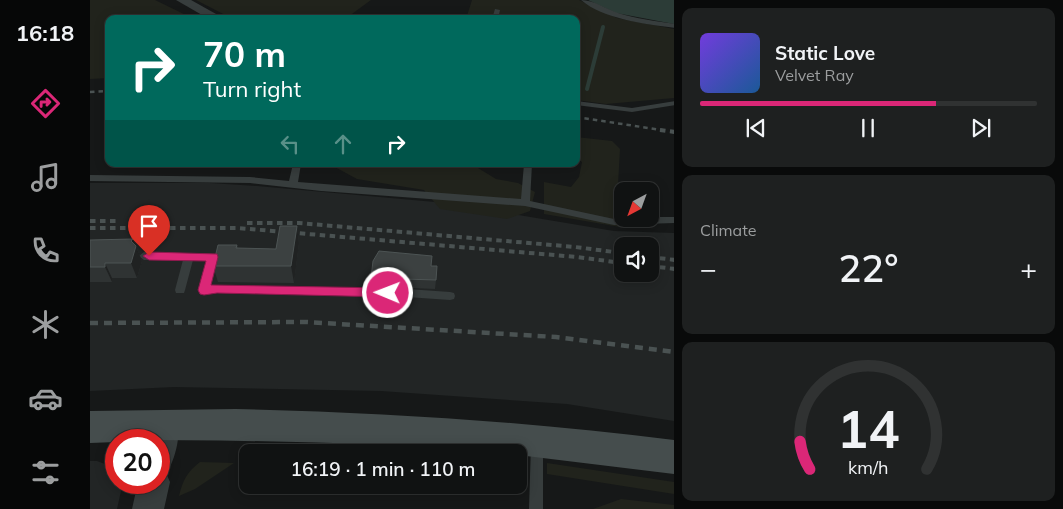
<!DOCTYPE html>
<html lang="en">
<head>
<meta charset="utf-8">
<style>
	body { margin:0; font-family:Mulish,sans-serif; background:#1e2020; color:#f1f3f6; height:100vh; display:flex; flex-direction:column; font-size:19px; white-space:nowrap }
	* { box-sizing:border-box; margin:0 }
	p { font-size:16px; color:#9c9e9f }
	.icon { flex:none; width:28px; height:28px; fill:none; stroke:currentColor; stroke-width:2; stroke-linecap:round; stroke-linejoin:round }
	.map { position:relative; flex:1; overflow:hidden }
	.drawer { display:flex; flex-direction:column; gap:8px; padding:8px; background:#090a0a; width:389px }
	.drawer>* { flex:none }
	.top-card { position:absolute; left:15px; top:15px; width:475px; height:152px; border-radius:10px; box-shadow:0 2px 12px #0003,0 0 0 1px #303232; background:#00695c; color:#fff; overflow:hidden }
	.needle { width:32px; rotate:221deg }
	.tools { position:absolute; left:524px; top:182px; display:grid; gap:10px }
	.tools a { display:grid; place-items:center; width:45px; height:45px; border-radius:10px; background:#101212; box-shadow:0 2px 12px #0003,0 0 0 1px #303232; font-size:25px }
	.speed { position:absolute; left:15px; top:429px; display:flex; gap:10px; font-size:25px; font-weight:700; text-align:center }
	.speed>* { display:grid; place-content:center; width:65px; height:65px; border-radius:50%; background:#101212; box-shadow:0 2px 12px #0003,0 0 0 1px #303232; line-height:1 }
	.speed .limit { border:8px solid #d22; background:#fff; color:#111 }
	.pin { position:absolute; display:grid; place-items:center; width:42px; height:42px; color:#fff; margin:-51px -21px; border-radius:50% 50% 50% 0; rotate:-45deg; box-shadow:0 0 5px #0007 }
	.pin .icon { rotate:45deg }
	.me { position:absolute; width:55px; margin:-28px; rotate:271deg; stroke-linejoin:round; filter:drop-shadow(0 0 4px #0008) }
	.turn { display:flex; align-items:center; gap:18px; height:105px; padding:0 15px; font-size:22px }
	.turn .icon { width:65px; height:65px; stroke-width:2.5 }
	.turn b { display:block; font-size:35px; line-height:42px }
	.lanes { display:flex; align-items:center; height:48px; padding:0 15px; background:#0003; justify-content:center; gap:25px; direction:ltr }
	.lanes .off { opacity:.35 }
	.big { font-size:38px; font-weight:600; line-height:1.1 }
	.drawer .widget { flex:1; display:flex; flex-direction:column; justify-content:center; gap:8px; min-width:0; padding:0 18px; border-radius:10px; background:#1e2020 }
	.drawer .dial { align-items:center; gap:0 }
	.dial svg { height:130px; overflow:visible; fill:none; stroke:#303232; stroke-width:7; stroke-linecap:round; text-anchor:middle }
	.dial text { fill:#f1f3f6; stroke:none }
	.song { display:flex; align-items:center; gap:15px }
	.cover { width:60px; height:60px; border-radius:8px; background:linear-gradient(135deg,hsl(260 70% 55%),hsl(210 70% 35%)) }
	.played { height:5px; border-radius:2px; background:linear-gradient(90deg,#db2777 70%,#303232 70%) }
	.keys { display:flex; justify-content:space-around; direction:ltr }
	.heat { display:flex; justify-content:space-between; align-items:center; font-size:28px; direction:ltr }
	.trip { position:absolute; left:149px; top:444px; width:288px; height:50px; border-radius:10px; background:#101212; box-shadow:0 2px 12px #0003,0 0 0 1px #303232; font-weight:600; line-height:50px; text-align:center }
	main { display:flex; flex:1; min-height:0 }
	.menu { display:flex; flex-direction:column; width:90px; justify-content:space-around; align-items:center; background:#060707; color:#9c9e9f }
	.menu .icon { width:35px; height:35px }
	.menu .selected { color:#db2777 }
	.menu b { font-size:22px; color:#f1f3f6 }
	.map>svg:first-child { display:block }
</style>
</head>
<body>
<main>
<nav class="menu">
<b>16:18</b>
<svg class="icon selected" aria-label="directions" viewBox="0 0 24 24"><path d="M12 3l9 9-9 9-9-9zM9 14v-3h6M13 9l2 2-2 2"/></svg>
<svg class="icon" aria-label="music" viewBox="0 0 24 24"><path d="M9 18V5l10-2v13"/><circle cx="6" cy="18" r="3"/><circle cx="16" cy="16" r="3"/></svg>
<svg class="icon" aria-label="phone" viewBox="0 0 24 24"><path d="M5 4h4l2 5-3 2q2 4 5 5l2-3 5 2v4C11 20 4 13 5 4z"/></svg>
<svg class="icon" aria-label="climate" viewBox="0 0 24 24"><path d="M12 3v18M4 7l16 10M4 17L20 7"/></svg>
<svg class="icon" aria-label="car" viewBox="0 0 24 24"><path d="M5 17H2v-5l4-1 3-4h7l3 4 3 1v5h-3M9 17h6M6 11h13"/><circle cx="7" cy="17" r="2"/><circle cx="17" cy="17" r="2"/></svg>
<svg class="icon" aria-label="filters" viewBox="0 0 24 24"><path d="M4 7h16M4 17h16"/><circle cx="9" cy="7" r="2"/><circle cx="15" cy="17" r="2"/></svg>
</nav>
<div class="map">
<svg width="585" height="509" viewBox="0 0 585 509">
	<rect width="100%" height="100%" fill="#161818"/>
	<path fill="#222525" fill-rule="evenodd" d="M0 183H120L167 186 356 203 524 231 584 233V421L477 404 291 391 84 387 0 391ZM532 246H560V274H532Z
		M0 461H7L20 466 26 473V482L30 483 31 491 27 509H0Z"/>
	<path fill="#21231c" d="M0 0H65L104 19H19V78L0 79Z
		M106 0H281L255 19H143Z
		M382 0H489L527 18 584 29V98L516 104 486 100V19H376Z
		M486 137 522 141 530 149 528 185 530 227 454 214V182L481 187 489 177 492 162 486 157Z
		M246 164H388V168L406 179 428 183 445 192 440 211 417 219 350 209 334 190 267 179 245 167Z
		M110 462 144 463 105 489 89 496C93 480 97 472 110 462Z
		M457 463 584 482V494L457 474Z
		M531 499 584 505V509H503Z"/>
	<path fill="#2c3c37" d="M498 0H584V24L526 13Z"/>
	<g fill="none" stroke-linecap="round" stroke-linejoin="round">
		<path stroke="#2c3c37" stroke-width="4" d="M497 89 513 27"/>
		<path fill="#373d3d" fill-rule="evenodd" d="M491 0C504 0 516 9 528 13 547 19 566 21 585 24V28C555 24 513 19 491 0Z
			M405 9 410 10 408 19H402Z
			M486 101 542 108 585 101V105L542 112 486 105Z
			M203 164H211L208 182 431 199 434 164H442L440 201 524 219H560V217H585V223L524 225 435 206 231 191 160 183 0 181V175L160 177 199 181Z
			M54 252 127 254 128 257 121 285 317 289 360 292 364 293 365 296 364 299 360 300 317 297 127 292 114 294 110 293 109 290 117 261 103 260 95 290 94 293H86L85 290 93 260H54L49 256Z
			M447 438 451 440 453 444V509H439L441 444 443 440Z"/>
		<path fill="#373d3d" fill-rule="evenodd" d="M86 0H101L135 19H119Z"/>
		<path fill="#373d3d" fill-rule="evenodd" d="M75 411 85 415C92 430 87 452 80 467L72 470 75 471 80 482 74 509H42L48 482H69V440H57L65 415Z"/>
		<path fill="#454d4d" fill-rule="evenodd" d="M146 409C293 412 439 422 585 440V474L428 455V452C382 452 337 447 291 445 203 441 113 440 26 440V442L0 443V411Z"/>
		<path stroke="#4a5252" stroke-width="2.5" stroke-dasharray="4.5 4" stroke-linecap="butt" d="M0 92 19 91
			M486 117 578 131"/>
		<path stroke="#4a5252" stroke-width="4" stroke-dasharray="5.5 4.5" stroke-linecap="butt" d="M570 130 585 132
			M0 221H27
			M157 223H209L485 247 532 253
			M0 228H148L487 257 532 263
			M560 257 585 260
			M560 266 585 269"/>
		<path stroke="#4a5252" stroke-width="4.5" stroke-dasharray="8 6" stroke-linecap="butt" d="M0 323 216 322 466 337 585 352"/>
	</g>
	<path fill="#2f3333" d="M207 226 209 243 204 283 128 282 123 266 147 245 148 248 186 249Z
		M43 239 52 261 47 278H22V282H0V240Z
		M341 266 346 280 345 289 281 286V278Z"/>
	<path fill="#202222" d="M207 226 209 243 204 283 201 266Z
		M43 239 52 261 47 278 41 263V241Z
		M15 263 22 278V282L15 267Z"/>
	<path fill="#3c4141" stroke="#4d5454" d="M190 226H207L201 266H123L128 245H147L146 248 186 249Z
		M43 239 41 241 46 246 41 263H15V267H0V240Z
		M289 251 342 256 341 266H347L346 280 281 278 283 261Z"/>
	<path fill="#db2777" stroke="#8e194d" d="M59 252 127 254 128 257 121 285 298 288 302 289 304 293 302 296 298 297 127 293 114 295 110 294 108 290 116 261 59 260 53 256Z"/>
</svg>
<div class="tools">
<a><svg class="needle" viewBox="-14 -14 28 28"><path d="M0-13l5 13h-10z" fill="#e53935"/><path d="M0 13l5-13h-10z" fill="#9c9e9f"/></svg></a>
<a><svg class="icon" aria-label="sound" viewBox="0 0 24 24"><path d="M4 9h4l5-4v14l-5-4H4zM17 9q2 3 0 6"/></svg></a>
</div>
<div class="speed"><div class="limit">20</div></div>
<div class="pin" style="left:59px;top:256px;background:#d93025"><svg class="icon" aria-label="arrive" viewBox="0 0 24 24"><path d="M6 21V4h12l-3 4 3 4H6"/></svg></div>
<svg class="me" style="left:298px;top:293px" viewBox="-20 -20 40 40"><circle r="17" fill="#db2777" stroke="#fff" stroke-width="3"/><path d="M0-11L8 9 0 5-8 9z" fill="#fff"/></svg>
<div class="trip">16:19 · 1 min · 110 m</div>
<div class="top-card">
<div class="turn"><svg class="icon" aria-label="right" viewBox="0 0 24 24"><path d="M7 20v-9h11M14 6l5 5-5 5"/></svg><div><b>70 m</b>Turn right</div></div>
<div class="lanes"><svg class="icon off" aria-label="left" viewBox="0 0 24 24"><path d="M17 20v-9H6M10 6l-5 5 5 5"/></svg><svg class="icon off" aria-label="ahead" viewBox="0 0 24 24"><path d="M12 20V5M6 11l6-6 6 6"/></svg><svg class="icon" aria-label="right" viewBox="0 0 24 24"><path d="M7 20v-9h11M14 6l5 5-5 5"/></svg></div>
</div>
</div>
<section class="drawer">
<div class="widget">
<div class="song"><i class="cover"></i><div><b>Static Love</b><p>Velvet Ray</p></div></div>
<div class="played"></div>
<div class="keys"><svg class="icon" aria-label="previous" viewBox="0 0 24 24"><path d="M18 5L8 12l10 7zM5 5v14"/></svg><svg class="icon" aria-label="pause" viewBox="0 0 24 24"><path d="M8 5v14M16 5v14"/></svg><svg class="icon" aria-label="next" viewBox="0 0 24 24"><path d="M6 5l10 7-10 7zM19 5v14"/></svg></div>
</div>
<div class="widget"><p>Climate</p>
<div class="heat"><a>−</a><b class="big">22°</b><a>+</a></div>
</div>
<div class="widget dial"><svg viewBox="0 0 100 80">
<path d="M14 69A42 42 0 1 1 86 69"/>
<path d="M14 69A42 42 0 0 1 8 52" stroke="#db2777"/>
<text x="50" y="56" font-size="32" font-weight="700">14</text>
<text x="50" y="72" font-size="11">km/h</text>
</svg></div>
</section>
</main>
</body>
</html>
